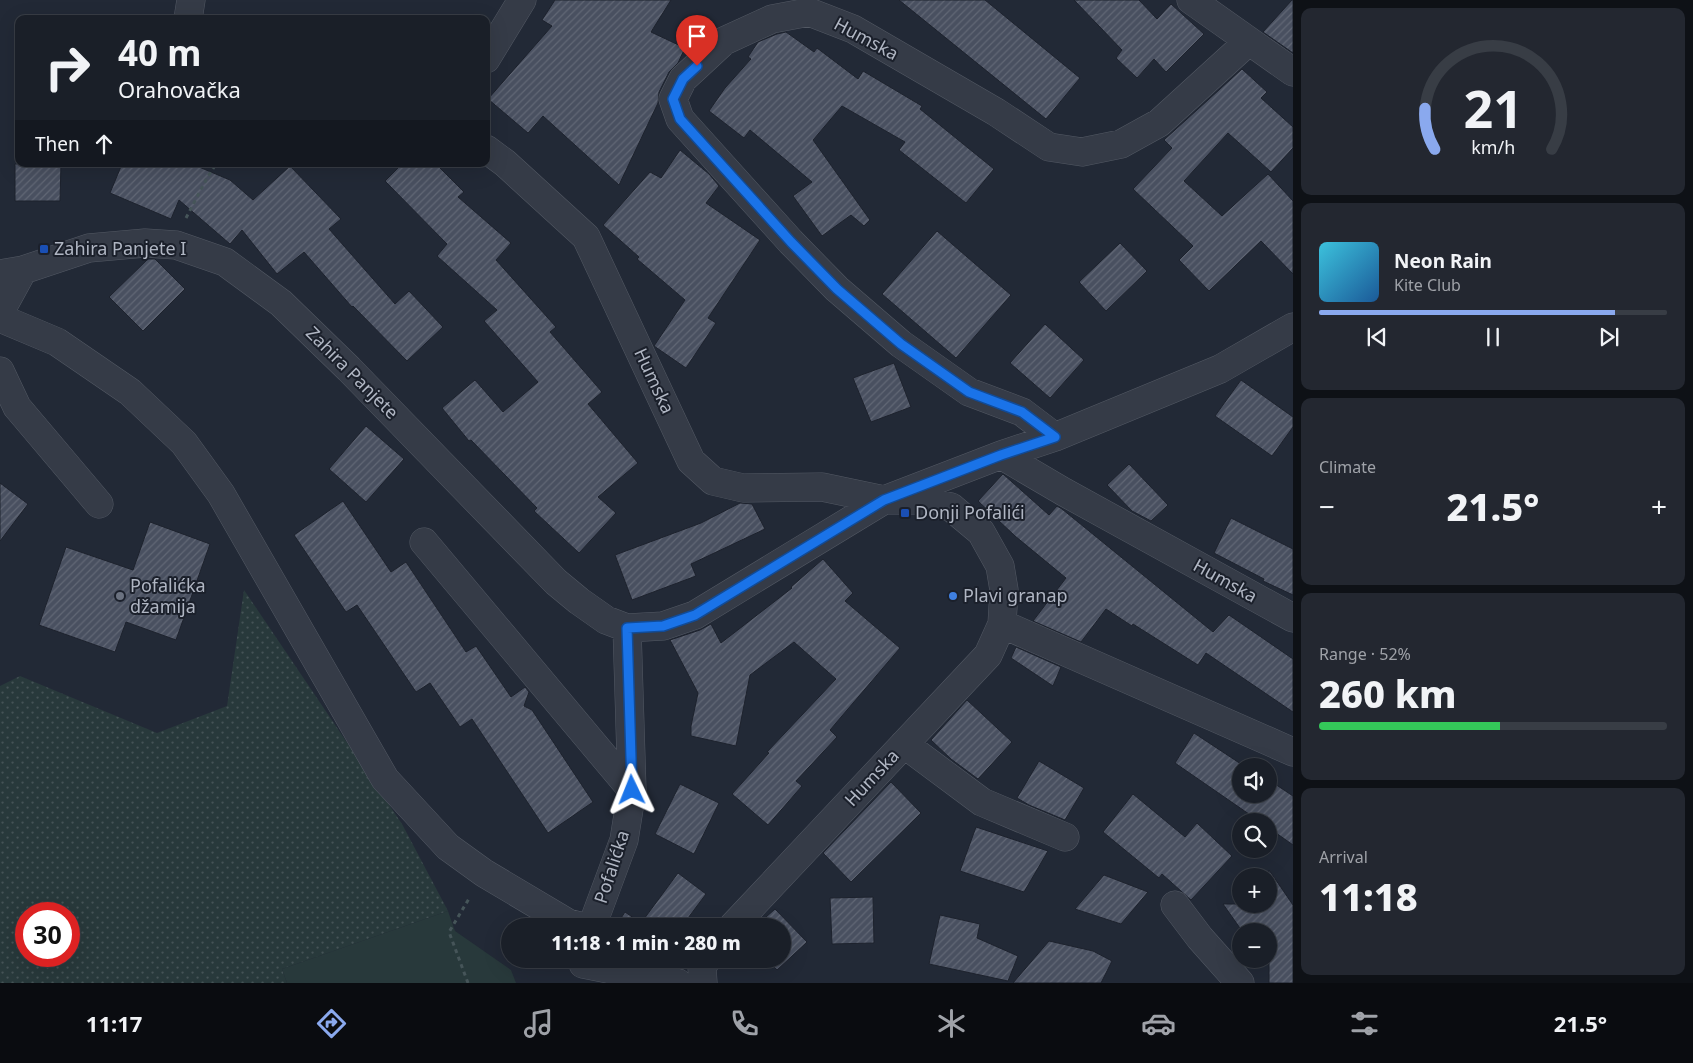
<!DOCTYPE html>
<html lang="en">
<head>
<meta charset="utf-8">
<style>
	body { margin:0; font-family:"Noto Sans",sans-serif; background:#232730; color:#f1f3f6; height:100vh; display:flex; flex-direction:column; font-size:19px; white-space:nowrap }
	* { box-sizing:border-box; margin:0 }
	p { font-size:16px; color:#9fa2a8 }
	.icon { flex:none; width:28px; height:28px; fill:none; stroke:currentColor; stroke-width:2; stroke-linecap:round; stroke-linejoin:round }
	.map { position:relative; flex:1; overflow:hidden }
	.panel { display:flex; flex-direction:column; gap:8px; padding:8px; background:#0e1116; width:400px }
	.panel>* { flex:none }
	.banner { position:absolute; left:15px; top:15px; width:475px; height:152px; border-radius:10px; box-shadow:0 5px 20px #0002,0 0 0 1px #383d45; background:#1a1f28; color:#f1f3f6; overflow:hidden }
	.buttons { position:absolute; left:1232px; top:758px; display:grid; gap:10px }
	.buttons a { display:grid; place-items:center; width:45px; height:45px; border-radius:50%; background:#1a1f28; box-shadow:0 5px 20px #0002,0 0 0 1px #383d45; font-size:25px }
	.speed { position:absolute; left:15px; top:902px; display:flex; gap:10px; font-size:25px; font-weight:700; text-align:center }
	.speed>* { display:grid; place-content:center; width:65px; height:65px; border-radius:50%; background:#1a1f28; box-shadow:0 5px 20px #0002,0 0 0 1px #383d45; line-height:1 }
	.speed .limit { border:8px solid #d22; background:#fff; color:#111 }
	.pin { position:absolute; display:grid; place-items:center; width:42px; height:42px; color:#fff; margin:-51px -21px; border-radius:50% 50% 50% 0; rotate:-45deg; box-shadow:0 0 5px #0007 }
	.pin .icon { rotate:45deg }
	.me { position:absolute; width:55px; margin:-28px; rotate:358deg; stroke-linejoin:round; filter:drop-shadow(0 0 4px #0008) }
	.turn { display:flex; align-items:center; gap:18px; height:105px; padding:0 20px; font-size:22px }
	.turn .icon { width:65px; height:65px; stroke-width:2.5 }
	.turn b { display:block; font-size:35px; line-height:42px }
	.then { display:flex; align-items:center; height:48px; padding:0 20px; background:#0003; gap:10px; font-size:19px }
	.big { font-size:38px; font-weight:800; line-height:1.1 }
	.panel .tile { flex:1; display:flex; flex-direction:column; justify-content:center; gap:8px; min-width:0; padding:0 18px; border-radius:10px; background:#232730 }
	.panel .dial { align-items:center; gap:0 }
	.dial svg { height:130px; overflow:visible; fill:none; stroke:#383d45; stroke-width:7; stroke-linecap:round; text-anchor:middle }
	.dial text { fill:#f1f3f6; stroke:none }
	.song { display:flex; align-items:center; gap:15px }
	.cover { width:60px; height:60px; border-radius:8px; background:linear-gradient(135deg,hsl(190 70% 55%),hsl(210 70% 35%)) }
	.played { height:5px; border-radius:2px; background:linear-gradient(90deg,#8aa9ee 85%,#383d45 85%) }
	.keys { display:flex; justify-content:space-around; direction:ltr }
	.heat { display:flex; justify-content:space-between; align-items:center; font-size:28px; direction:ltr }
	.charge { height:8px; border-radius:4px; background:linear-gradient(90deg,#34c759 52%,#383d45 0) }
	.trip { position:absolute; left:501px; top:918px; width:290px; height:50px; border-radius:25px; background:#1a1f28; box-shadow:0 5px 20px #0002,0 0 0 1px #383d45; font-weight:800; line-height:50px; text-align:center }
	.tabs { display:flex; height:80px; justify-content:space-around; align-items:center; background:#0a0c10; color:#9fa2a8 }
	.tabs .icon { width:35px; height:35px }
	.tabs .current { color:#8aa9ee }
	.tabs b { font-size:22px; color:#f1f3f6 }
	main { display:flex; flex:1; min-height:0 }
	.map>svg:first-child { display:block }
</style>
</head>
<body>
<main>
<div class="map">
<svg width="1293" height="983" viewBox="0 0 1293 983">
	<defs>
		<pattern id="grass-dots" width="8" height="8" patternUnits="userSpaceOnUse" patternTransform="scale(1.25)"><rect width="8" height="8" fill="#28393b"/><path d="M2 2h.1M6 6h.1" fill="none" stroke="#455356" stroke-width="1.8" stroke-linecap="round"/></pattern>
		<pattern id="building-hatch" width="6" height="6" patternUnits="userSpaceOnUse" patternTransform="scale(1.25)"><rect width="6" height="6" fill="#495060"/><path d="M-1 1l2-2M0 6l6-6M5 7l2-2" fill="none" stroke="#616775"/></pattern>
	</defs>
	<rect width="100%" height="100%" fill="#222936"/>
	<path fill="url(#grass-dots)" fill-rule="evenodd" d="M244 590 402 824 448 911 282 969 287 983H0V686L20 676 157 733 227 706ZM26 914H69V956H26Z"/>
	<path fill="#28393b" d="M448 911 455 931 511 970 516 983H287L282 969Z"/>
	<path fill="url(#building-hatch)" stroke="#1d222d" d="M555 0H671L651 32 685 48 678 63 669 72 659 92 658 103 619 185 543 116 528 133 488 99 552 26 542 20Z
		M899 0H985L1080 78 1046 119Z
		M1074 0H1139L1157 19 1171 4 1204 34 1166 72 1154 59 1137 78 1116 58 1122 50Z
		M1292 0H1293V53L1263 32Z
		M786 32 814 52 817 48 858 79 863 71 922 106 920 109 994 169 966 203 899 150 905 142 842 106 813 140 870 220 864 226 851 215 822 236 793 196 812 182 750 130 744 138 709 111 725 88 751 59 748 57 758 42 777 34Z
		M1242 69 1267 92 1261 98 1293 127V148L1271 172 1228 133 1184 181 1222 216 1268 174 1293 201V274L1261 241 1209 291 1179 260 1193 246 1133 189 1172 148 1164 140Z
		M680 150 709 174 719 186 706 203 760 240 708 318 716 323 686 368 654 346 685 300 637 259 639 257 603 225 650 172 661 178Z
		M15 164H61L60 201H15Z
		M122 164H192L230 180 253 200 290 166 341 219 329 229 395 304 409 291 443 327 407 361 353 306 352 307 304 252 277 274 242 230 230 244 179 200 171 219 110 193Z
		M402 164H436L464 192 458 197 511 243 496 260 556 327 550 332 602 392 588 404 638 463 598 497 616 513 579 553 534 511 537 508 471 440 469 441 442 408 475 380 503 412 538 382 484 321 497 310 437 256 447 244 385 181Z
		M937 231 1011 295 956 358 882 294Z
		M1120 243 1147 271 1106 311 1079 282Z
		M148 259H155L185 289 143 331 109 297Z
		M1045 324 1084 360 1050 398 1010 363Z
		M894 363 911 407 871 422 853 378Z
		M1241 380 1293 417V427L1272 456 1215 416Z
		M366 426 404 459 366 502 329 469Z
		M1129 464 1168 505 1151 521 1132 511 1107 485Z
		M1003 474 1049 515 1057 506 1062 509 1213 632 1229 615 1293 659V712L1206 653 1198 665 1133 624 1132 626 1106 609 1081 642 1033 621 1066 578 1015 536 978 501Z
		M0 483 28 504 0 541Z
		M343 501 391 572 406 562 466 652 476 646 511 697 525 687 529 692 524 706 532 710 593 802 548 833 472 719 460 727 430 683 416 692 357 605 346 612 294 535Z
		M740 503 752 504 765 529 691 564 696 576 632 600 615 555 701 523Z
		M1231 518 1293 549V595L1263 581 1264 579 1214 553Z
		M150 522 210 544 176 640 126 622 115 652 39 625 66 547 133 570Z
		M823 559 853 593 845 601 900 648 830 730 837 737 796 781 802 786 768 825 732 794 769 753 767 752 836 679 794 642 750 675 736 746 691 736V726L698 693 670 640 700 630 711 624 721 643 792 588 791 587Z
		M1016 647 1061 667 1053 686 1011 658Z
		M967 700 1012 742 978 779 951 759 931 740Z
		M1194 733 1244 766H1241V794H1269V780L1293 796V845L1269 828V821H1259L1175 763Z
		M1039 761 1084 788 1065 820 1029 805 1017 798Z
		M891 782 921 813 851 882 823 853Z
		M680 784 719 803 694 854 655 834Z
		M1133 794 1185 837 1197 823 1232 856 1191 900 1162 874 1159 878 1103 832Z
		M976 827 1048 851 1024 892 960 871Z
		M1269 870 1293 905V983H1269V931H1242L1223 904H1269Z
		M678 873 706 894 682 926H616L625 912 641 923Z
		M1104 875 1148 892 1121 924 1075 909Z
		M873 897 874 943 832 944 830 898Z
		M775 909 807 942 777 970 766 959H782V926H756Z
		M940 915 980 924 977 938 1018 956 1008 981 929 964Z
		M1049 941 1093 951 1112 961 1101 983H1013Z"/>
	<g fill="none" stroke-linecap="round" stroke-linejoin="round">
		<defs>
			<path id="minor" d="M1191 0 1293 72
				M188 19 191 0
				M486 59 522 0
				M486 149 505 163 586 237 691 461 713 481 743 488 822 487 884 500H917L951 507 981 532 1000 566 1004 590 1002 624 988 655 733 926
				M0 274 23 270 89 248 145 243 176 245 225 262 281 303 349 369 556 582 579 601 606 620 627 628 663 626 695 615 884 500 1001 455 1055 437 1220 369 1293 327
				M0 312 23 270
				M0 318 57 342 130 392 184 443 221 494 385 779 448 847 484 873 568 923 580 926
				M0 371 17 407 99 504
				M1055 437 1022 412 969 392 901 344 837 289 791 242 680 119 673 99 683 79 724 41 772 19 809 12 853 29 996 112 1049 147 1082 152 1121 144 1159 123 1249 41
				M1001 455 1064 492 1293 618
				M424 542 632 790
				M1002 624 1293 752
				M904 744 982 802 1065 837
				M1175 905 1200 938 1240 983
				M592 926 624 840 632 790 627 628
				M583 964 678 983
				M703 983 702 967 707 959"/>
		</defs>
		<use href="#minor" stroke="#535964" stroke-width="29"/>
		<path stroke="#465559" stroke-width="3" stroke-dasharray="4 4" stroke-linecap="butt" d="M186 218 207 178 216 164
			M468 983 449 932 470 897"/>
		<use href="#minor" stroke="#353b47" stroke-width="28"/>
	</g>
	<g fill="none" stroke-linecap="round" stroke-linejoin="round">
		<defs>
			<path id="route" d="M632 790 627 628 663 626 695 615 884 500 1001 455 1055 437 1022 412 969 392 901 344 837 289 791 242 680 119 673 99 683 79 697 66"/>
		</defs>
		<use href="#route" stroke="#114b97" stroke-width="12"/>
		<use href="#route" stroke="#1a73e8" stroke-width="9"/>
	</g>
	<g fill="#1a4fb4" stroke="#1b202b" stroke-width="2">
		<rect x="39" y="244" width="10" height="10" rx="2.5"/>
		<rect x="900" y="508" width="10" height="10" rx="2.5"/>
	</g>
	<circle fill="#6b7280" stroke="#1b202b" stroke-width="2" cx="120" cy="596" r="5"/>
	<circle fill="#3f7fe0" stroke="#1b202b" stroke-width="2" cx="953" cy="596" r="5"/>
	<g text-anchor="middle" stroke-width="4" stroke-linejoin="round" paint-order="stroke">
		<g font-size="18" fill="#b0b6c3" stroke="#1b202b">
			<text transform="translate(866 39) rotate(28)" y="6">Humska</text>
			<text transform="translate(352 373) rotate(45)" y="6">Zahira Panjete</text>
			<text transform="translate(654 381) rotate(65)" y="6">Humska</text>
			<text transform="translate(1225 581) rotate(29)" y="6">Humska</text>
			<text transform="translate(872 778) rotate(-47)" y="6">Humska</text>
			<text transform="translate(612 867) rotate(-72)" y="6">Pofalićka</text>
		</g>
		<g font-size="18" fill="#b0b6c3" stroke="#1b202b" text-anchor="start">
			<text x="54" y="255">Zahira Panjete I</text>
			<text x="915" y="519">Donji Pofalići</text>
			<text x="130" y="592">Pofalićka<tspan x="130" dy="21">džamija</tspan></text>
			<text x="963" y="602">Plavi granap</text>
		</g>
	</g>
</svg>
<div class="buttons">
<a><svg class="icon" aria-label="sound" viewBox="0 0 24 24"><path d="M4 9h4l5-4v14l-5-4H4zM17 9q2 3 0 6"/></svg></a>
<a><svg class="icon" aria-label="search" viewBox="0 0 24 24"><circle cx="10" cy="10" r="6"/><path d="M15 15l6 6"/></svg></a>
<a>+</a>
<a>−</a>
</div>
<div class="speed"><div class="limit">30</div></div>
<div class="pin" style="left:697px;top:66px;background:#d93025"><svg class="icon" aria-label="arrive" viewBox="0 0 24 24"><path d="M6 21V4h12l-3 4 3 4H6"/></svg></div>
<svg class="me" style="left:632px;top:790px" viewBox="-20 -20 40 40"><path d="M0-17L14 15 0 8-14 15z" fill="#1a73e8" stroke="#fff" stroke-width="4"/></svg>
<div class="trip">11:18 · 1 min · 280 m</div>
<div class="banner">
<div class="turn"><svg class="icon" aria-label="right" viewBox="0 0 24 24"><path d="M7 20v-9h11M14 6l5 5-5 5"/></svg><div><b>40 m</b>Orahovačka</div></div>
<div class="then">Then<svg class="icon" aria-label="ahead" viewBox="0 0 24 24"><path d="M12 20V5M6 11l6-6 6 6"/></svg></div>
</div>
</div>
<section class="panel">
<div class="tile dial"><svg viewBox="0 0 100 80">
<path d="M14 69A42 42 0 1 1 86 69"/>
<path d="M14 69A42 42 0 0 1 8 44" stroke="#8aa9ee"/>
<text x="50" y="56" font-size="32" font-weight="700">21</text>
<text x="50" y="72" font-size="11">km/h</text>
</svg></div>
<div class="tile">
<div class="song"><i class="cover"></i><div><b>Neon Rain</b><p>Kite Club</p></div></div>
<div class="played"></div>
<div class="keys"><svg class="icon" aria-label="previous" viewBox="0 0 24 24"><path d="M18 5L8 12l10 7zM5 5v14"/></svg><svg class="icon" aria-label="pause" viewBox="0 0 24 24"><path d="M8 5v14M16 5v14"/></svg><svg class="icon" aria-label="next" viewBox="0 0 24 24"><path d="M6 5l10 7-10 7zM19 5v14"/></svg></div>
</div>
<div class="tile"><p>Climate</p>
<div class="heat"><a>−</a><b class="big">21.5°</b><a>+</a></div>
</div>
<div class="tile"><p>Range · 52%</p><b class="big">260 km</b><div class="charge"></div></div>
<div class="tile"><p>Arrival</p><b class="big">11:18</b></div>
</section>
</main>
<nav class="tabs">
<b>11:17</b>
<svg class="icon current" aria-label="directions" viewBox="0 0 24 24"><path d="M12 3l9 9-9 9-9-9zM9 14v-3h6M13 9l2 2-2 2"/></svg>
<svg class="icon" aria-label="music" viewBox="0 0 24 24"><path d="M9 18V5l10-2v13"/><circle cx="6" cy="18" r="3"/><circle cx="16" cy="16" r="3"/></svg>
<svg class="icon" aria-label="phone" viewBox="0 0 24 24"><path d="M5 4h4l2 5-3 2q2 4 5 5l2-3 5 2v4C11 20 4 13 5 4z"/></svg>
<svg class="icon" aria-label="climate" viewBox="0 0 24 24"><path d="M12 3v18M4 7l16 10M4 17L20 7"/></svg>
<svg class="icon" aria-label="car" viewBox="0 0 24 24"><path d="M5 17H2v-5l4-1 3-4h7l3 4 3 1v5h-3M9 17h6M6 11h13"/><circle cx="7" cy="17" r="2"/><circle cx="17" cy="17" r="2"/></svg>
<svg class="icon" aria-label="filters" viewBox="0 0 24 24"><path d="M4 7h16M4 17h16"/><circle cx="9" cy="7" r="2"/><circle cx="15" cy="17" r="2"/></svg>
<b>21.5°</b>
</nav>
</body>
</html>
